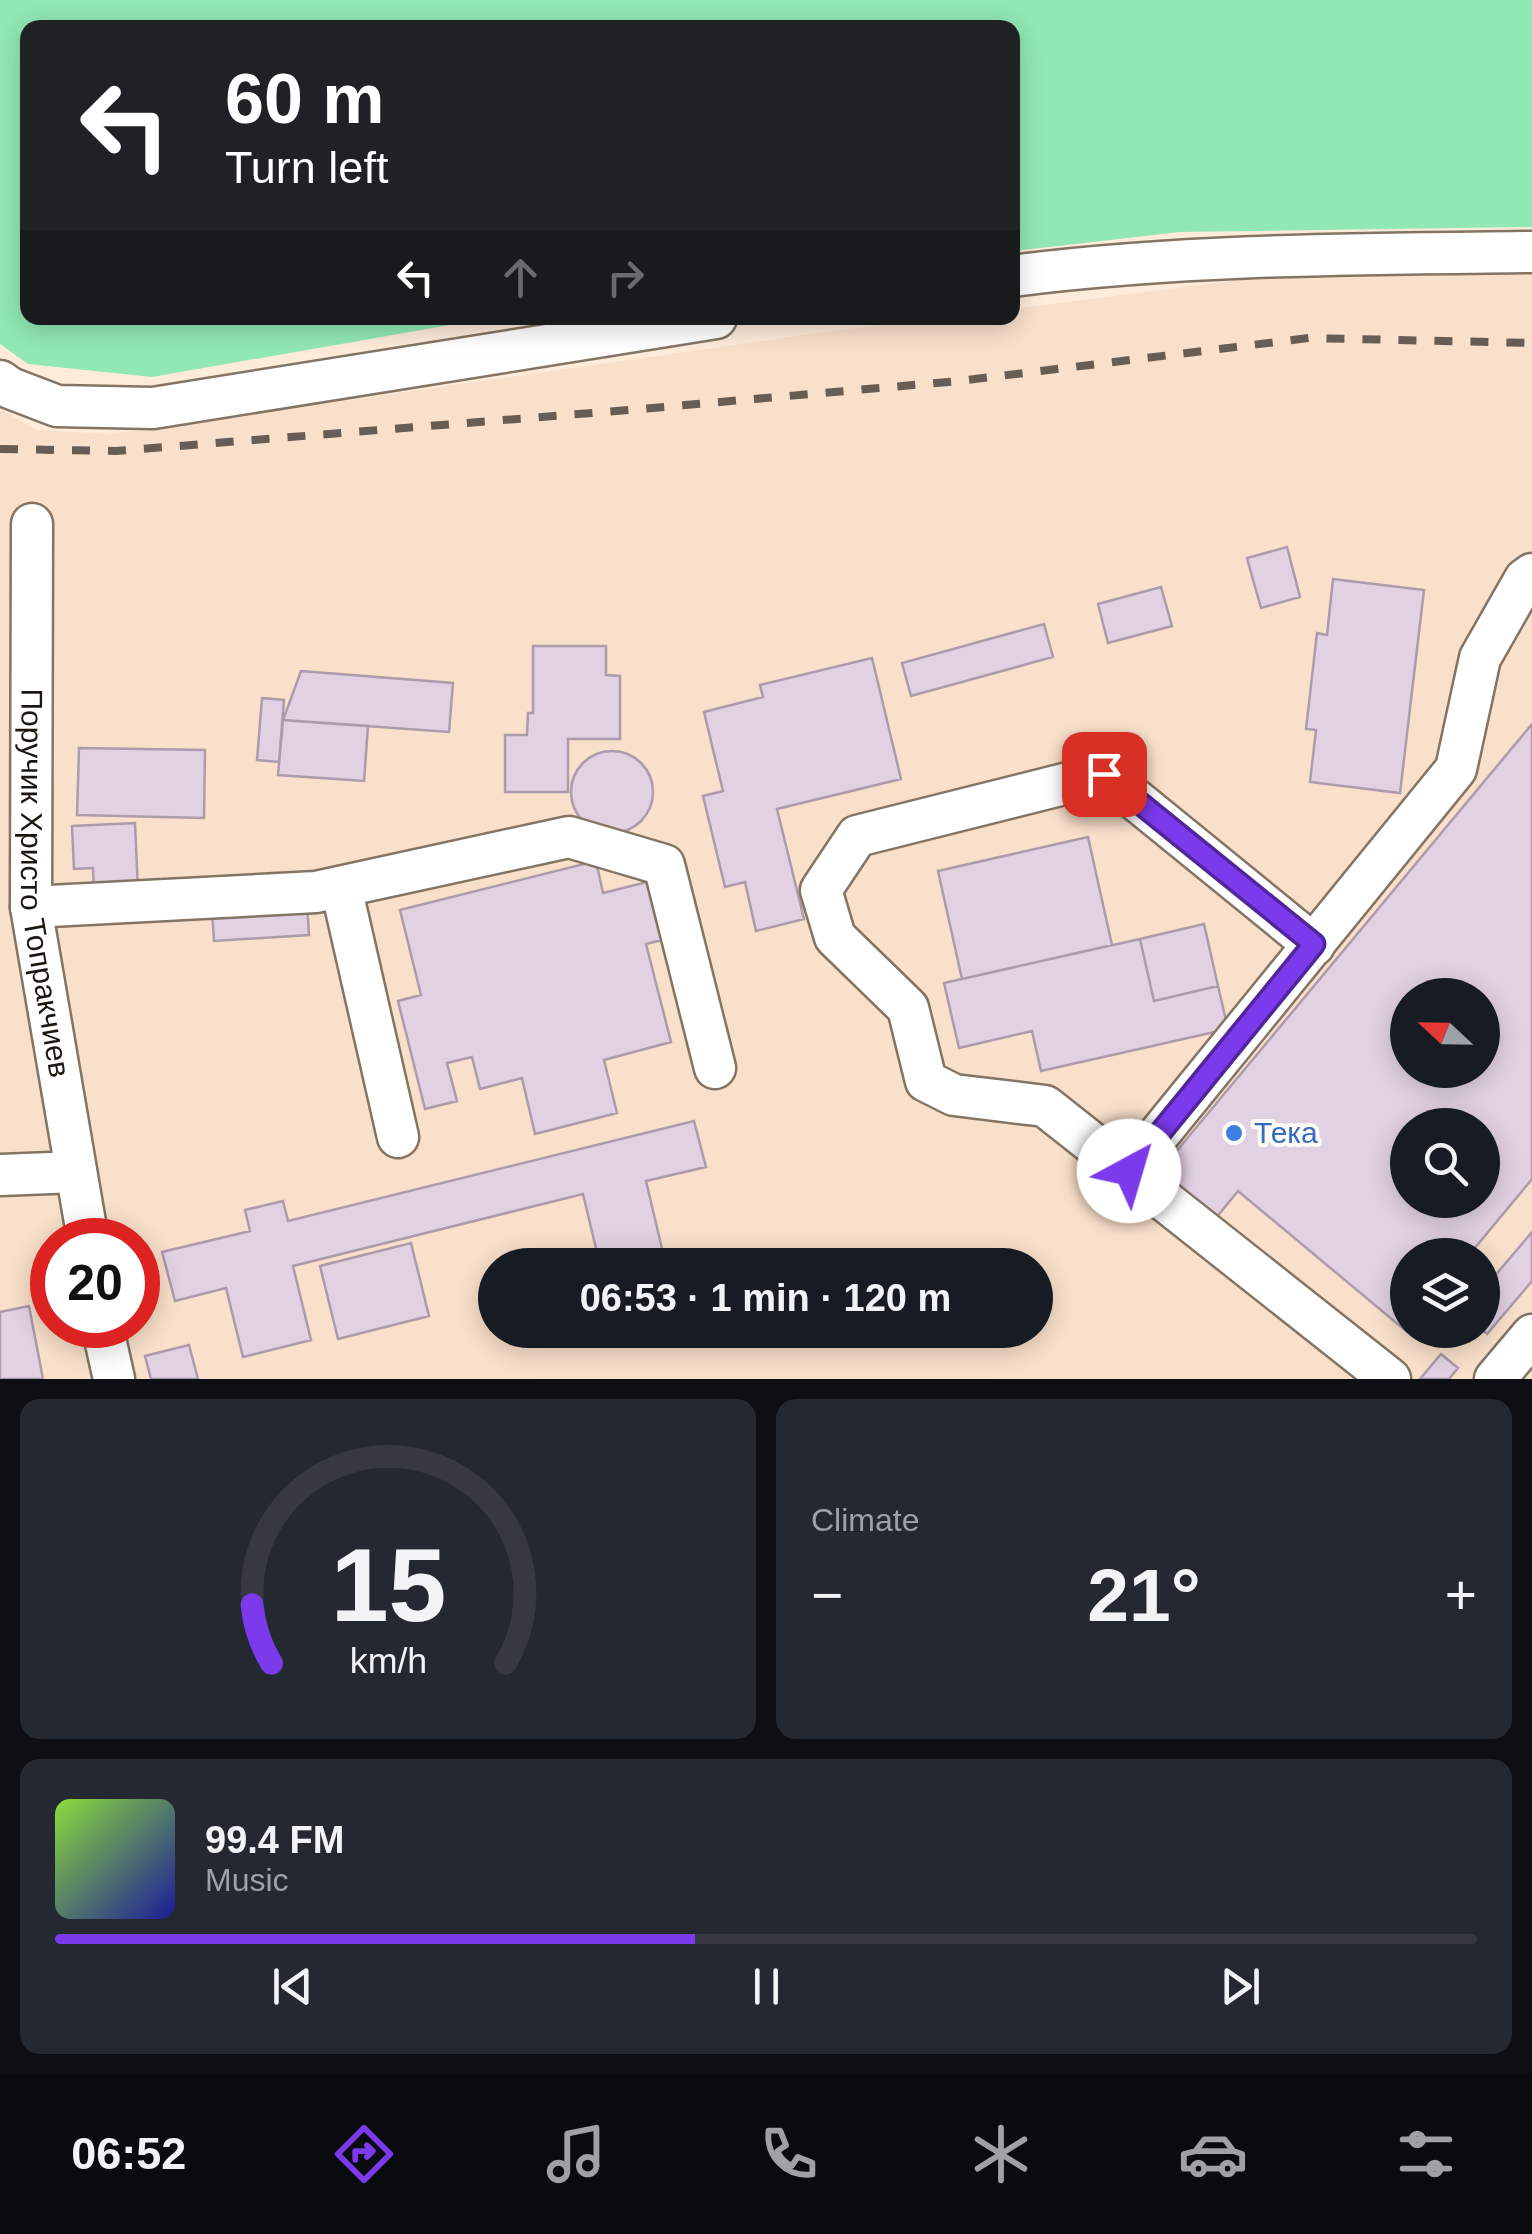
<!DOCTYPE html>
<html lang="en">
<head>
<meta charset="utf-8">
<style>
	body { margin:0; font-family:Arial,sans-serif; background:#242831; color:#f1f3f6; height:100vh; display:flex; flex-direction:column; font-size:38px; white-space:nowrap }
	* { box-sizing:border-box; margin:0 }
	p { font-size:32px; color:#9ea1a6 }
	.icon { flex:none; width:55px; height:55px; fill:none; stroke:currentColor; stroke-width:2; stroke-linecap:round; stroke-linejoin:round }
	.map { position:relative; height:1379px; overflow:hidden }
	.sheet { display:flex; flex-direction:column; gap:20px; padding:20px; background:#0d0f14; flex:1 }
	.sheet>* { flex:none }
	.hud { position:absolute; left:20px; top:20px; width:1000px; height:305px; border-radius:20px; box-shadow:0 5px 25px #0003; background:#202124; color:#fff; overflow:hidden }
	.needle { width:65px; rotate:292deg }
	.fabs { position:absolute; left:1390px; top:978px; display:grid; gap:20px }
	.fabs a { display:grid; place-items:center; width:110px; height:110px; border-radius:50%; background:#171b24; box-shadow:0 5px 25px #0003; font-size:50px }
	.speed { position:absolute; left:30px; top:1218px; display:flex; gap:20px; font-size:50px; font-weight:700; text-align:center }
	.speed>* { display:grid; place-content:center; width:130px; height:130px; border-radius:50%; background:#171b24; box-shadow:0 5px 25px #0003; line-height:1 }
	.speed .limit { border:15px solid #d22; background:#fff; color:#111 }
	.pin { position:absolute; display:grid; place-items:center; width:85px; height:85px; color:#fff; margin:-42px; border-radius:20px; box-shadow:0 5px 15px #0006 }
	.me { position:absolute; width:110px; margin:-55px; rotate:39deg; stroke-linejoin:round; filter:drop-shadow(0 0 8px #0008) }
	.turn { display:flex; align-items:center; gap:35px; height:210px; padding:0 40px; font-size:45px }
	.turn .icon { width:130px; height:130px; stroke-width:2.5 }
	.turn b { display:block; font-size:70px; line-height:85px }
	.lanes { display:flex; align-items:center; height:95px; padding:0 40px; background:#0003; justify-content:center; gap:50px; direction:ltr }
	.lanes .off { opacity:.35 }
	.big { font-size:75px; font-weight:600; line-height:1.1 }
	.sheet .tile { flex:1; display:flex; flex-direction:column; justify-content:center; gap:15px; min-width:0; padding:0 35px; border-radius:20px; background:#242831 }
	.sheet .dial { align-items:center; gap:0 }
	.dial svg { height:260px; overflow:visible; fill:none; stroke:#363941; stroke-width:7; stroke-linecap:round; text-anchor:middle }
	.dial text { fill:#f1f3f6; stroke:none }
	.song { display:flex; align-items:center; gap:30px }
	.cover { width:120px; height:120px; border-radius:15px; background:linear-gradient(135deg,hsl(90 70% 55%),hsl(240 70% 35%)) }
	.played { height:10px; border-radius:5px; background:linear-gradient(90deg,#7c3aed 45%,#363941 45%) }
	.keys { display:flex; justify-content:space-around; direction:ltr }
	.heat { display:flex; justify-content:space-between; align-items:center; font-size:55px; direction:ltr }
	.sheet .tiles { flex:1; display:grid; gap:20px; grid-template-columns:1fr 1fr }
	.tile:last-child { grid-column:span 2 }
	.trip { position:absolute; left:478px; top:1248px; width:575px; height:100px; border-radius:50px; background:#171b24; box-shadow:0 5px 25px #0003; font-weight:600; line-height:100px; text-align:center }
	.tabs { display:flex; height:160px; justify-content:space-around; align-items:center; background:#090b0e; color:#9ea1a6 }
	.tabs .icon { width:70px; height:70px }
	.tabs .on { color:#7c3aed }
	.tabs b { font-size:45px; color:#f1f3f6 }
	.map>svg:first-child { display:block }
</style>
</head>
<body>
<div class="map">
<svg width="1532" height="1379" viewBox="0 0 1532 1379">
	<rect width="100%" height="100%" fill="#feebda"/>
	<path fill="#f9e0ca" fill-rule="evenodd" d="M1532 272V1379H0V409L37 430 111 434 832 331 942 318H1012L1013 309 1293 273ZM1408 995H1482V1070H1408ZM1408 1125H1482V1200H1408ZM52 1240H138V1325H52ZM1408 1255H1482V1330H1408ZM495 1265H1035V1330H495Z"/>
	<path fill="#91e8b5" d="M0 0H1532V227L1180 232 1013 251 1012 28H28V318H490L152 377 28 364 0 344Z"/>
	<path fill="#e2d1e2" stroke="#ab9bab" stroke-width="2.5" fill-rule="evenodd" d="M1287 547 1300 597 1261 608 1247 558Z
		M1333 579 1424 590 1400 793 1310 782 1316 730 1306 729 1317 633 1327 635Z
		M1161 587 1172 626 1108 643 1098 604Z
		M1044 624 1053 657 911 696 902 663Z
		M533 646H606V675L620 676V739H568V792H505V735H527L528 713H533Z
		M872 658 901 779 777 809 804 919 756 931 745 882 725 887 703 796 723 791 704 712 763 697 760 685Z
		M301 671 453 683 449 732 283 720Z
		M262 698 284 700 279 762 257 760Z
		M283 720 368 726 364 781 278 775Z
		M1532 724V1179L1469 1255H1408L1406 1331 1238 1191 1216 1218 1160 1171ZM1408 995H1482V1070H1408ZM1408 1125H1482V1200H1408Z
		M79 748 205 750 204 818 77 815Z
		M571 792a41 41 0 1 1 82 0a41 41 0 1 1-82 0Z
		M135 823 138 891 94 893 93 868 74 869 72 826Z
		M1088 837 1112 945 962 979 938 871Z
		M596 861 603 893 647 882 662 940 646 944 671 1042 604 1060 617 1113 535 1134 522 1078 480 1089 472 1057 447 1063 457 1101 425 1109 398 1001 421 995 400 910Z
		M307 904 309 935 214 941 212 910Z
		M1204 924 1218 986 1154 1001 1140 939Z
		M1140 939 1154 1001 1218 986 1228 1029 1041 1071 1032 1031 959 1048 944 983Z
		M694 1121 706 1167 646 1181 664 1257 634 1265H600L583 1194 293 1266 311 1340 243 1357 226 1288 175 1301 162 1252 250 1231 245 1210 283 1201 288 1221Z
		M1532 1232V1281L1487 1334 1482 1330V1291Z
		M411 1243 429 1316 338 1339 320 1266Z
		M29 1306 43 1379H0V1312Z
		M189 1345 198 1379H151L145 1356Z
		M1441 1354 1458 1368 1449 1379H1420Z"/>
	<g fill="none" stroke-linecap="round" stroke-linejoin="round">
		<defs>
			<g id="minor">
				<path d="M1012 276C1185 254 1359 254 1532 252"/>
				<path d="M0 381 10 388 57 406 153 408 716 318"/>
				<path id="s1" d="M32 524 31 907 88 1240"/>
				<path d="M341 887 398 1137"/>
				<path d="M31 907 316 892 569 837 664 865 715 1068"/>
				<path d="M1314 945 1104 774 857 836 821 890 835 937 908 1008 926 1081 954 1095 1045 1106 1390 1379"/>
				<path d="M1129 1171 1456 769 1480 658 1525 579 1532 574"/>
				<path d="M0 1175 76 1172"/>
				<path d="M102 1325 114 1379"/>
				<path d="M1495 1379 1532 1335"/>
			</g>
		</defs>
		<use href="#minor" stroke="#847464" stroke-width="45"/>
		<use href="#minor" stroke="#fff" stroke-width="40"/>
		<path stroke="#685d54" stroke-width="8" stroke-dasharray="18 18" stroke-linecap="butt" d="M0 449 116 451 629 410 959 381 1309 338 1532 343"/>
	</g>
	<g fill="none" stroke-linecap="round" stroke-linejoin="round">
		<defs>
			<path id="route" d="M1104 774 1314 944 1129 1171"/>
		</defs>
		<use href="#route" stroke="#51269a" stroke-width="25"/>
		<use href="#route" stroke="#7c3aed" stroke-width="18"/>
	</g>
	<circle fill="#3f7fe0" stroke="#fffbf8" stroke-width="4" cx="1234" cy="1133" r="10"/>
	<g text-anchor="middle" stroke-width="8" stroke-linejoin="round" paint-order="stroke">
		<g font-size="30" fill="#1c1610" stroke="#fffbf8">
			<text dy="10" stroke="none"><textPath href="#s1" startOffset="360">Поручик Христо Топракчиев</textPath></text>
		</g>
		<g font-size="30" fill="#366cbe" stroke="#fffbf8" text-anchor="start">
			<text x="1254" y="1143">Тека</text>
		</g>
	</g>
</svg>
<div class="fabs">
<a><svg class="needle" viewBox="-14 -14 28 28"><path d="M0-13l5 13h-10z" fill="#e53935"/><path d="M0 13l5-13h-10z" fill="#9ea1a6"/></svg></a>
<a><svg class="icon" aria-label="search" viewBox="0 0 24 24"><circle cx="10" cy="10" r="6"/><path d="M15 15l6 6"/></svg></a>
<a><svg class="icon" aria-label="layers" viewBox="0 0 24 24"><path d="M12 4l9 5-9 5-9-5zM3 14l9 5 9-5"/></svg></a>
</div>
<div class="speed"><div class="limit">20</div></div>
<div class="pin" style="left:1104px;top:774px;background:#d93025"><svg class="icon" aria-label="arrive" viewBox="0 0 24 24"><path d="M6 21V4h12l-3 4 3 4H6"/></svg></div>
<svg class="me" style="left:1129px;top:1171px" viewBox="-20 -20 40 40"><circle r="19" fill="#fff"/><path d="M0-13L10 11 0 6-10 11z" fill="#7c3aed"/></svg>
<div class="trip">06:53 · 1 min · 120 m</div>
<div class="hud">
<div class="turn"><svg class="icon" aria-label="left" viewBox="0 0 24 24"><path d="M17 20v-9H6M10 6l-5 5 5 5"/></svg><div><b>60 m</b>Turn left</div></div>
<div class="lanes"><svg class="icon" aria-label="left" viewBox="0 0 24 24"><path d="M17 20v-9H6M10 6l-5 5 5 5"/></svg><svg class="icon off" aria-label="ahead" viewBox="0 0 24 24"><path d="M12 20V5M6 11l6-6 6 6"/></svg><svg class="icon off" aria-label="right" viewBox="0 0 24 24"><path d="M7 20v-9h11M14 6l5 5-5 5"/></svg></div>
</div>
</div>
<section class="sheet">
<div class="tiles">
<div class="tile dial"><svg viewBox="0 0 100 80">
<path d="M14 69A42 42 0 1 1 86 69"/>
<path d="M14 69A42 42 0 0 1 8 51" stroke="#7c3aed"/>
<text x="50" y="56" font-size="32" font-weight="700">15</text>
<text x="50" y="72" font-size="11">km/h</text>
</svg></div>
<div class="tile"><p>Climate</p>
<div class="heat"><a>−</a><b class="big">21°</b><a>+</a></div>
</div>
<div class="tile">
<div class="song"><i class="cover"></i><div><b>99.4 FM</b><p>Music</p></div></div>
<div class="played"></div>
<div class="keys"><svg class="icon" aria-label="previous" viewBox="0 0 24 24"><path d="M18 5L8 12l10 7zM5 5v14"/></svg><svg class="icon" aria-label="pause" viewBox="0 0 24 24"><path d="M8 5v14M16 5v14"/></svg><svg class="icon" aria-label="next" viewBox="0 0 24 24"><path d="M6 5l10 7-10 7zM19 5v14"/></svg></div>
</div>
</div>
</section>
<nav class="tabs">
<b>06:52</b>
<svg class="icon on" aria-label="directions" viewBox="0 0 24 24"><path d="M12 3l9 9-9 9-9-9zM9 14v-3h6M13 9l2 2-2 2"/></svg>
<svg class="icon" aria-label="music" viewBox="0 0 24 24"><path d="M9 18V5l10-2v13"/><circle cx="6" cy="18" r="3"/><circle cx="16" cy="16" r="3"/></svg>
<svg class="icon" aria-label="phone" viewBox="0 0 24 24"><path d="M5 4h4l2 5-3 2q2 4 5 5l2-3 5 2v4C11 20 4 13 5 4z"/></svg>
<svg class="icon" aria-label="climate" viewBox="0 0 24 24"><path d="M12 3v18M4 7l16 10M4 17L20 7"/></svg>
<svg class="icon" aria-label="car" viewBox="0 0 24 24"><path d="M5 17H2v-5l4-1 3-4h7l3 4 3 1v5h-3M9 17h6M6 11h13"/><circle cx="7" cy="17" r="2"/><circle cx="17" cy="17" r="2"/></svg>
<svg class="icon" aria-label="filters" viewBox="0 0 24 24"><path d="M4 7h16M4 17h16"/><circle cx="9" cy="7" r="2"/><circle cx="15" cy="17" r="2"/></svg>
</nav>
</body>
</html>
